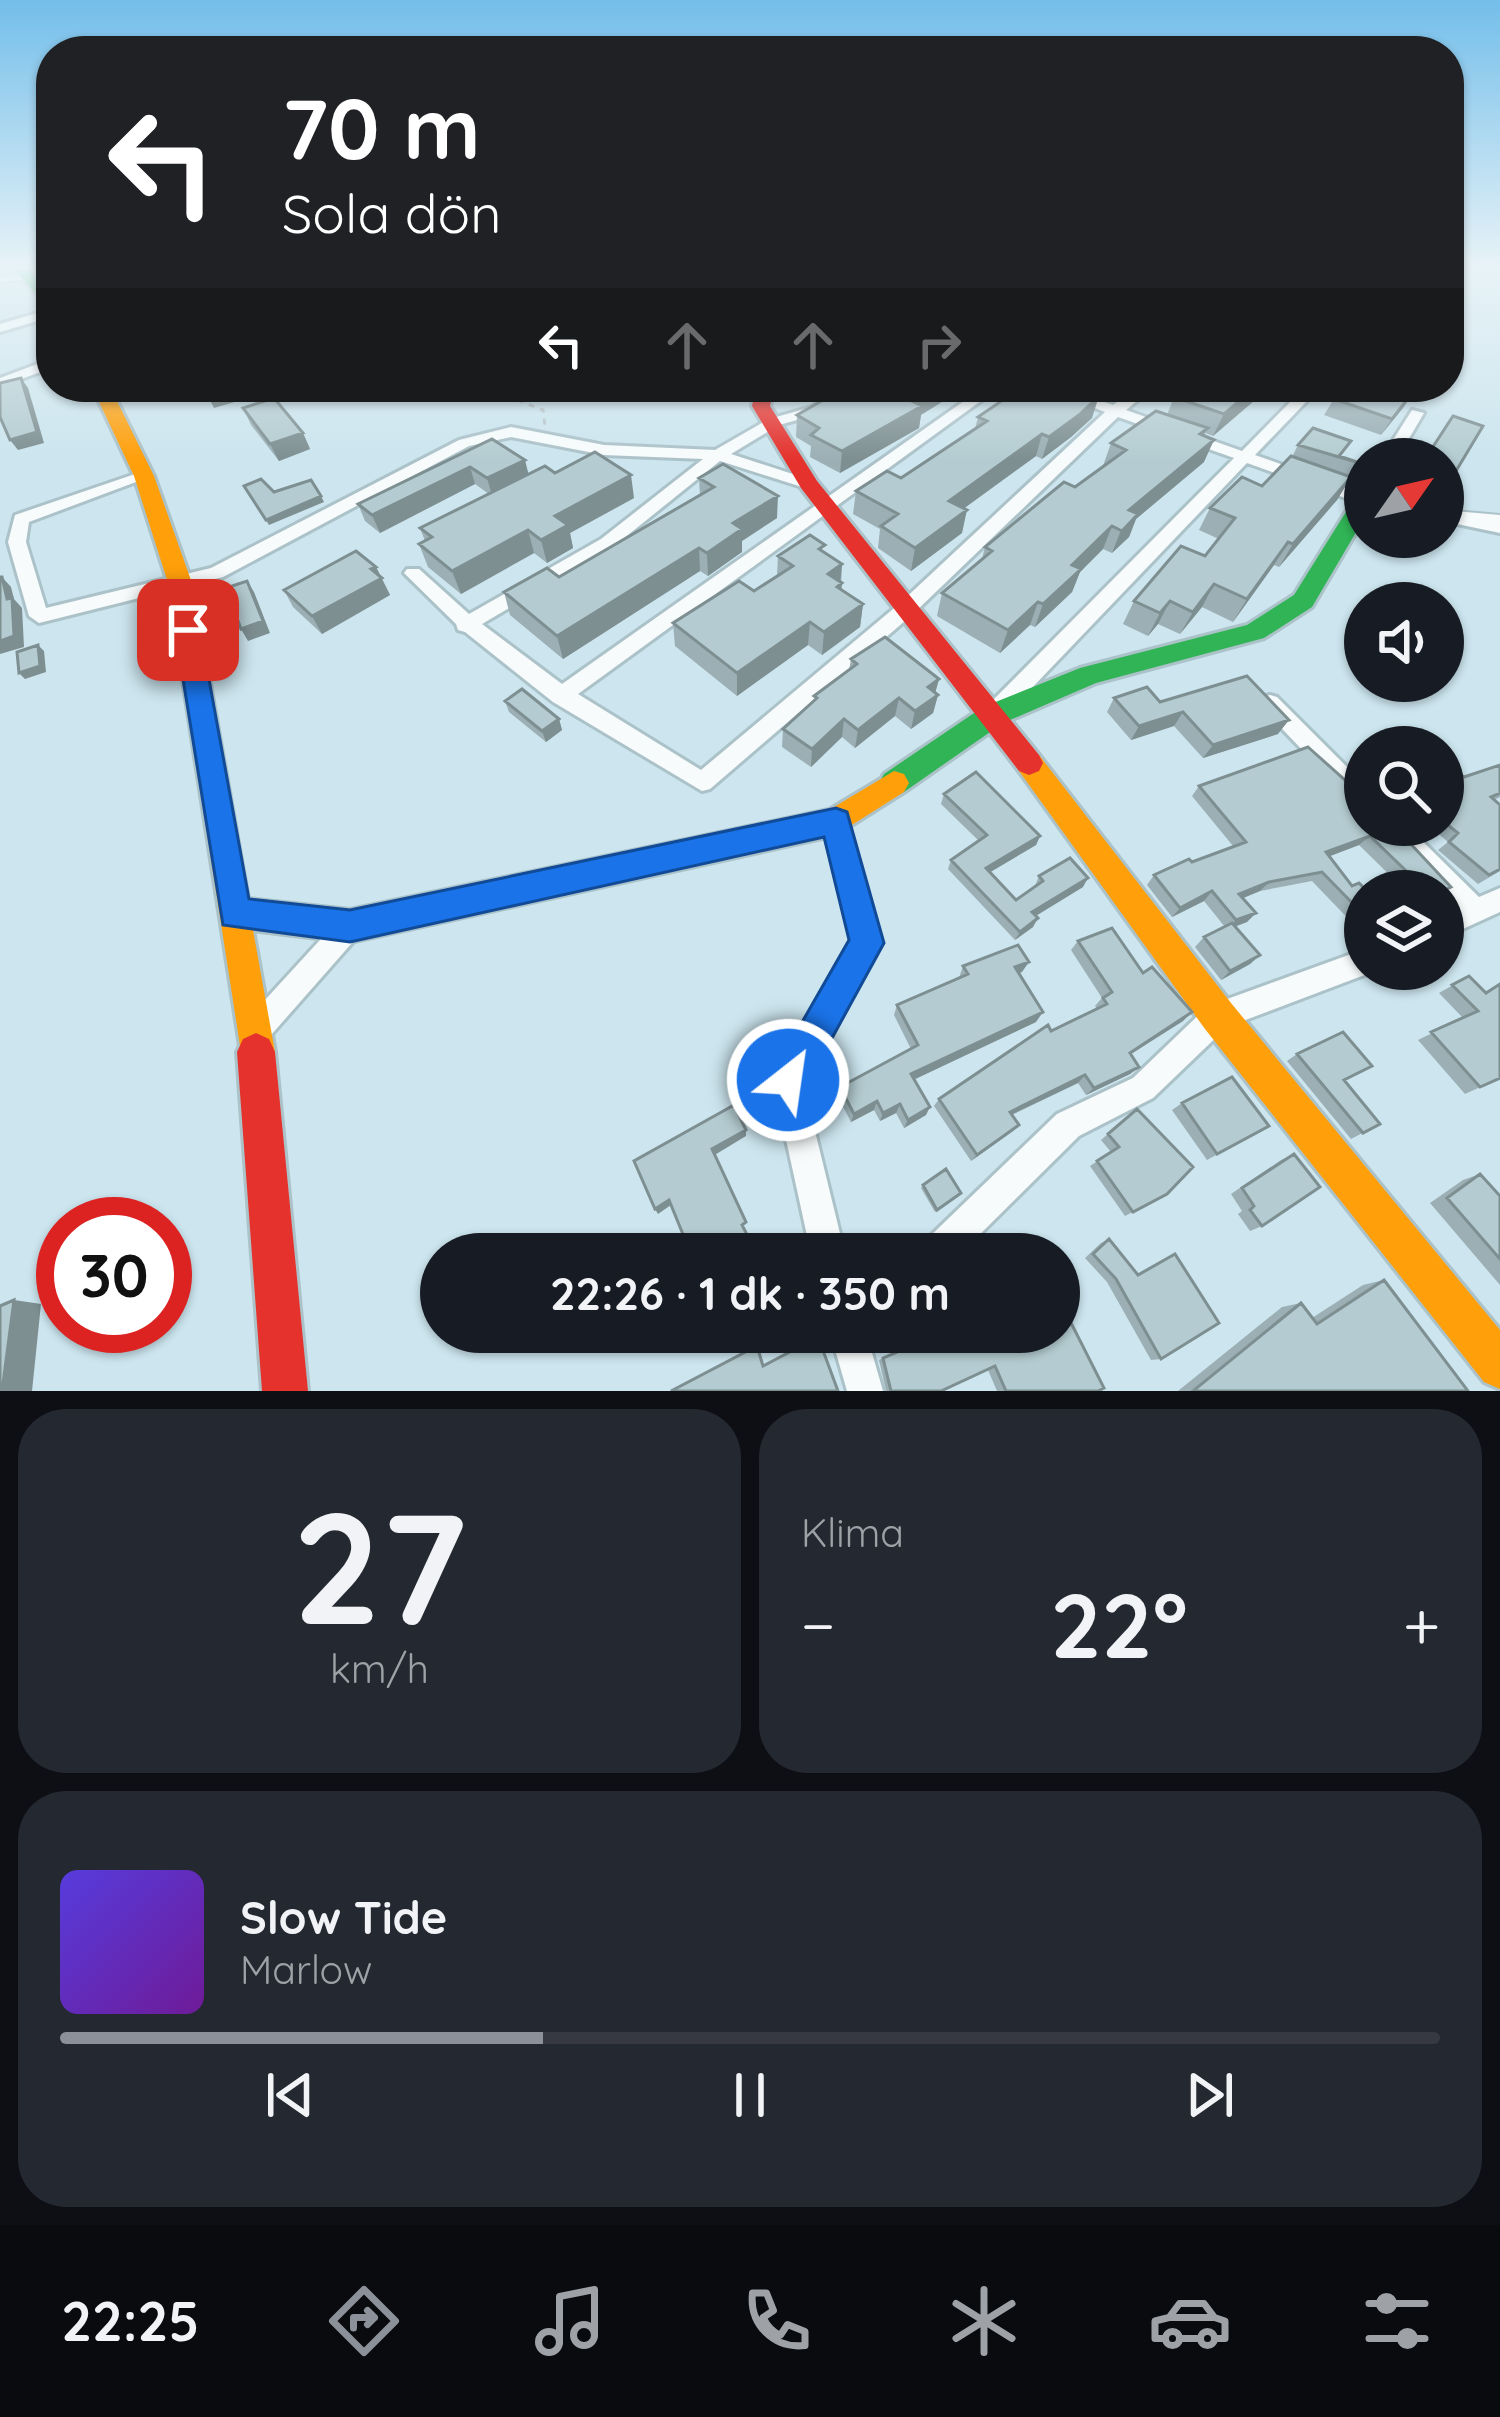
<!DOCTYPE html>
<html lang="tr">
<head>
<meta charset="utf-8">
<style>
	body { margin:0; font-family:Quicksand,sans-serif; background:#242831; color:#f1f3f6; height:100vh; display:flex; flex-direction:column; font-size:45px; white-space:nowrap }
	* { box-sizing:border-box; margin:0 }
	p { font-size:39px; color:#9ea1a6 }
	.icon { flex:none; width:66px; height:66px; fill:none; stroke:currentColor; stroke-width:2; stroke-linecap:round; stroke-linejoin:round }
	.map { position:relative; height:1391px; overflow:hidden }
	.sheet { display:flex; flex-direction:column; gap:18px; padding:18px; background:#0d0f14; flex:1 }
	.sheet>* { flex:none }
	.top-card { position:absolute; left:36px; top:36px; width:1428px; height:366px; border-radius:48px; box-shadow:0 3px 9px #0004; background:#202124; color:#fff; overflow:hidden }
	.needle { width:78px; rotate:56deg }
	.buttons { position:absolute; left:1344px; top:438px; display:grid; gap:24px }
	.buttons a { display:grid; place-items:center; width:120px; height:120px; border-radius:50%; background:#171b24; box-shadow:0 3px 9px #0004; font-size:60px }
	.speed { position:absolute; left:36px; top:1197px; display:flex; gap:24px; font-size:60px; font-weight:700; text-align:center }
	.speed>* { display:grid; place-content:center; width:156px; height:156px; border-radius:50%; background:#171b24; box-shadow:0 3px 9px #0004; line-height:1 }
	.speed .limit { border:18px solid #d22; background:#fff; color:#111 }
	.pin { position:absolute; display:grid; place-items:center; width:102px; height:102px; color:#fff; margin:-51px; border-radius:24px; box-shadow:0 6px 18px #0006 }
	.me { position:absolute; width:132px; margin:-66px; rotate:30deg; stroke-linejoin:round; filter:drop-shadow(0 0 9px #0008) }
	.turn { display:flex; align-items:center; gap:42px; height:252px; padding:0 48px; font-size:54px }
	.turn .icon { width:156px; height:156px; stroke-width:2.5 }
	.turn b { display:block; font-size:84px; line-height:102px }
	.lanes { display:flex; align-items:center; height:114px; padding:0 48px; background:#0003; justify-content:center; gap:60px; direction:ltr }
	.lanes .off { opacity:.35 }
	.big { font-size:90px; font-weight:800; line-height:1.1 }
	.sheet .tile { flex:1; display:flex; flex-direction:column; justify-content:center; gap:18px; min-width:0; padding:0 42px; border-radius:48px; background:#242831 }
	.sheet .dial { align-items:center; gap:0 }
	.dial b { font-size:156px; line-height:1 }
	.song { display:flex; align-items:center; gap:36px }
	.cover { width:144px; height:144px; border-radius:18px; background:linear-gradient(135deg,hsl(250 70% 55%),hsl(280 70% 35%)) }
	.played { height:12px; border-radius:6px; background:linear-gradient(90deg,#8c9099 35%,#363941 35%) }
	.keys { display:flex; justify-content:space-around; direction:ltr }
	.heat { display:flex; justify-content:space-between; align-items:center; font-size:66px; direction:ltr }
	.sheet .tiles { flex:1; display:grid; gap:18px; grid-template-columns:1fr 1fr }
	.tile:last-child { grid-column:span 2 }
	.trip { position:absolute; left:420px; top:1233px; width:660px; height:120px; border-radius:60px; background:#171b24; box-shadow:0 3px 9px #0004; font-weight:800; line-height:120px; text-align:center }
	.menu { display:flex; height:192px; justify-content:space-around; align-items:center; background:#090b0e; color:#9ea1a6 }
	.menu .icon { width:84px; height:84px }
	.menu .on { color:#8c9099 }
	.menu b { font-size:54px; color:#f1f3f6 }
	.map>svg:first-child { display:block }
</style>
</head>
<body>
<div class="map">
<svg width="1500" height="1391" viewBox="0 0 1500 1391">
	<rect width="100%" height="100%" fill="#cce5ee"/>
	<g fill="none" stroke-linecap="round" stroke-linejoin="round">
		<defs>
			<path id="lane-far1" d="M0 280 28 276"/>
			<path id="lane" d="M1443 514 1500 519"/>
			<path id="street" d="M51 309V317L0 332V324Z
				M51 359V368L0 387V378Z
				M839 387H855L822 413 779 425 731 454 814 481V487H802L720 461 613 547 482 624 562 684 984 387H1000L578 694 701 770 899 604 1105 412 1042 387H1062L1113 405 1138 387H1154L1126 410 1242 451 1297 395H1307V401L1255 455 1365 494V505L1247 463 1004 717H988L985 711 988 705 1234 458 1118 417 913 614 710 789 702 791 553 702 465 632 458 630 456 624 404 573 407 569H419L469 614 601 539 703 459 604 455 511 437 469 446 223 577 39 623 29 616 8 542 15 515 138 473H150L152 476 29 522 26 542 46 608 211 568 459 440 511 427 604 445 715 450 769 419 812 407Z
				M1412 410 1424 413 1397 459H1381Z
				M1443 511 1500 523V533L1443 521Z
				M1270 695 1277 697 1365 785V810L1357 807 1263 709 1259 703 1263 697Z
				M836 812 844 815 848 822 880 942 803 1082 845 1254H811L773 1080 853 940 824 822 828 815Z
				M1378 825H1406L1479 897 1500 888V912L1443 938V913L1455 908 1443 896V891H1438Z
				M350 914 359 917 363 926 359 935 264 1043 254 1047 244 1043 240 1033 244 1023 341 917Z
				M1365 949V969L1375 971 1227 1027 1153 1098 1079 1136 960 1254H919L924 1242 1057 1114 1133 1078 1208 1006Z
				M830 1332H866L883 1391H847Z"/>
			<path id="fast" d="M11 266H26L51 295V310Z
				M1365 493V517L1312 607 1264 638 1096 683 1003 723 904 792 894 795 884 792 879 783 884 774 983 707 1080 668 1247 625 1294 595 1354 499Z"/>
			<path id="slow" d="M92 387H110L154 476 192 583 248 899 350 910 829 810 894 771 904 774 909 783 904 792 836 835 350 942 253 930 275 1052 269 1065 256 1071 243 1065 168 583 134 476Z
				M1029 751 1039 755 1231 1003 1500 1330V1389L1484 1382 1205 1029 1019 771 1015 763 1019 755Z"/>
			<path id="jam" d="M756 387H774L770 406 817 481 1039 755 1043 763 1039 771 1029 775 1019 771 801 488 752 406Z
				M256 1033 269 1039 275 1052 308 1391H262L237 1052 243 1039Z"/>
		</defs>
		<use href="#lane-far1" stroke="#acc2c9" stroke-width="9"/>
		<use href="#lane" stroke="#acc2c9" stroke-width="12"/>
		<use href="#street" stroke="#acc2c9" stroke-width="6"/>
		<use href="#fast" stroke="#acc2c9" stroke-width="6"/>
		<use href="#slow" stroke="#acc2c9" stroke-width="6"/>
		<use href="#jam" stroke="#acc2c9" stroke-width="6"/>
		<path stroke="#bbc6ca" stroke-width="3" stroke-dasharray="6 6" stroke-linecap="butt" d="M484 387 543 410 545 426
			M312 400 345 387"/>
		<use href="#lane-far1" stroke="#f7fbfc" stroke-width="6"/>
		<use href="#lane" stroke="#f7fbfc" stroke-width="8"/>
		<use href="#street" fill="#f7fbfc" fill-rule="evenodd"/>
		<use href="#fast" fill="#30b455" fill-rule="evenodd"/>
		<use href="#slow" fill="#ff9f0a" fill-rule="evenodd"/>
		<use href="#jam" fill="#e5322d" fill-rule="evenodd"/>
	</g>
	<path fill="#9bafb4" d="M1022 387H1113L1101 396 1090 393 1092 418 1071 437 1042 459 1036 456 964 508 962 533 911 571 878 548 880 529 853 514 856 491 901 478 975 429 978 417Z
		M1175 387H1265L1262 394 1213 436 1205 433 1204 462 1136 519 1129 537 1112 553 1103 549 1080 572 1072 592 1035 627 1030 625 1000 653 937 616 942 593 982 559 985 547 1075 487 1103 466 1111 443 1167 415 1174 397 1180 393 1173 391Z
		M1315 387H1400L1414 391 1381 435 1324 415 1332 402 1311 394Z
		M243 408 303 433 310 449 279 461 251 425Z
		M797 415H921L919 428 840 473 810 457 811 446 796 437Z
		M492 439 529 474 555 473 634 498 570 533 573 548 547 563 534 553 461 594 428 567 419 544 425 541 420 528 489 494 475 484 380 533 365 521 358 504Z
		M1351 441 1341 456 1363 464 1352 481 1349 480 1337 500 1279 567 1274 565 1233 622 1202 607 1180 634 1158 624 1148 636 1123 624 1134 601 1205 556 1219 539 1199 530 1210 508 1262 486 1292 457 1298 445Z
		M1443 459 1456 471 1443 488Z
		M699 478 777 518 742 541V552L708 576 700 571 563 659 510 615 504 592 559 577 700 495Z
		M824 552 842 564 841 590 863 604 860 627 822 655 808 645 737 696 675 646 673 623 754 591 777 576 778 556Z
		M376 567 390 595 322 634 293 607 284 590Z
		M851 659 939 679 935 693 938 695 933 713 911 729 895 716 855 748 842 737 811 767 782 747 783 729 814 701V696L849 670Z
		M1114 698 1160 702 1278 734 1203 758 1174 726 1131 740 1107 712Z
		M505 701 559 719 562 730 546 742 509 712Z
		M1308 747 1443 891H1406L1359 845 1330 856 1352 886 1365 891V931L1361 932 1312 881 1260 891 1243 898 1247 922 1235 927 1260 955 1250 964 1221 980 1195 947 1204 937 1225 927 1204 901 1172 917 1147 885 1154 875 1233 846 1192 796 1199 786Z
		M1365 750V769L1354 760Z
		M1443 762 1464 777 1500 765V797L1494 800 1500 871 1478 884 1438 850 1448 842 1428 825H1443Z
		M944 794 1040 836 1036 845 990 872 1016 900 1035 886 1039 876 1083 887 1036 916 1033 927 1015 940 948 869 951 860 979 841 941 804Z
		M1078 941 1143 973 1183 1021 1131 1054 1139 1067 1130 1074 1086 1095 1078 1083 1012 1115 1019 1125 971 1161 934 1106 939 1099 1051 1031 1097 1009 1095 1006 1102 998 1071 950Z
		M963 966 1022 972 1019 973 1036 1022 914 1079 926 1115 904 1128 896 1113 880 1121 874 1110 851 1122 837 1095 840 1087 911 1049 894 1015 897 1005 959 978Z
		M1469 976 1500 1078 1465 1094 1418 1040 1463 1018 1439 993Z
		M1297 1054 1344 1081 1380 1124 1351 1139 1287 1061Z
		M1182 1103 1269 1126 1207 1160 1172 1110Z
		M1137 1109 1167 1194 1125 1216 1090 1166 1111 1152 1101 1140Z
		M1294 1154 1262 1226 1250 1231 1238 1214 1242 1211 1231 1194 1281 1160Z
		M1480 1174 1500 1196V1285L1430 1203 1463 1180Z
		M923 1185 961 1193 935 1212 921 1188Z
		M1109 1239 1137 1274 1175 1254 1161 1359 1151 1360 1107 1282 1085 1258 1101 1243Z
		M1384 1280 1468 1391H1178L1282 1307 1301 1303 1312 1318 1363 1285Z
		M942 1332 969 1340 985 1332H1059L1098 1391H997L988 1370 941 1391H886L879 1360Z"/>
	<path fill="#7e8f92" d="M21 378 28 388 44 443 18 450 10 440Z
		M935 387H966L921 415 919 428 840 473 842 451Z
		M1256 387H1265L1262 394 1213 436 1224 414Z
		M1414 391 1403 408 1381 435 1392 419Z
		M234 392 238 401 214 408 209 398Z
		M1099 396 1092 418 1071 437 1042 459 1049 437Z
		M303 433 310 449 279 461 270 444Z
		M1042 434 1036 456 944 523 949 501Z
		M1214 440 1204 462 1136 519 1129 537 1112 553 1129 510Z
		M525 460 529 476 492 495 487 478Z
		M470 467 475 484 380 533 372 515Z
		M631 475 634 498 570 533 573 548 547 563 541 540 555 516Z
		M1351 477 1337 500 1279 567 1293 544Z
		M321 496 324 502 269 525 266 520Z
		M778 496 777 518 742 541V552L708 576 707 553 733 523Z
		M967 510 962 533 911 571 915 548Z
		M1112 526 1103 549 1080 572 1072 592 1035 627 1043 604 1072 565Z
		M528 530 534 553 461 594 452 571Z
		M1288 542 1274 565 1233 622 1247 599Z
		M699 548 700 571 563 659 557 636Z
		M842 564 840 584 842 583 840 606 828 574Z
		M376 567 390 595 322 634 312 616Z
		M2 577 11 587 14 599 22 608 24 647 0 654V641L7 599Z
		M247 581 254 592 270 633 248 641 241 629Z
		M1214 584 1202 607 1180 634 1193 612Z
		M1170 601 1158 624 1148 636 1160 613Z
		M1038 602 1030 625 1000 653 1008 630Z
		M863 604 860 627 822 655 824 632Z
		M810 622 808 645 737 696V673Z
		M38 645 44 651 46 672 25 679 19 673Z
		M939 679 934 697 928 687Z
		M938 695 933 713 911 729 915 711Z
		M899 698 895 716 855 748 858 730Z
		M1183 712 1174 726 1131 740 1139 726Z
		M559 719 562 730 546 742 542 731Z
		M844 719 842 737 811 767 812 749Z
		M1289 720 1278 734 1203 758 1213 745Z
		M1040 836 1036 845 982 877 986 868Z
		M1370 836 1359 845 1317 861 1326 852Z
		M1088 878 1083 887 1027 921 1032 912Z
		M1269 882 1260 891 1231 903 1239 894Z
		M1212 891 1204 901 1172 917 1180 908Z
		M1256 913 1247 922 1227 929 1236 920Z
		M1038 918 1033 927 1015 940 1020 932Z
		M1260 955 1250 964 1221 980 1230 971Z
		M1029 962 1022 972 1009 977 1015 967Z
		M1043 1012 1036 1022 907 1083 911 1074Z
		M1192 1012 1183 1021 1121 1060 1130 1053Z
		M1139 1067 1130 1074 1086 1095 1094 1088Z
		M1085 1075 1078 1083 1004 1118 1010 1112Z
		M877 1101 874 1110 851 1122 854 1114Z
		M900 1104 896 1113 880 1121 883 1113Z
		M930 1107 926 1115 904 1128 908 1120Z
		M1019 1125 1013 1131 971 1161 977 1155Z
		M746 1130V1136L713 1156 712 1149Z
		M669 1200 671 1205 658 1214 655 1209Z
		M14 1300 41 1304 32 1391H2Z"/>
	<path fill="#b4ccd1" stroke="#7e8f92" stroke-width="3" d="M21 378 37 432 10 440 0 417V383Z
		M203 387H231L234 392 209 398Z
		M846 387H935L912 401 922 406 842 451 811 435 819 428 797 415Z
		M1022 387H1092L1086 391 1099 396 1079 415 1049 437 1042 434 949 501 967 510 915 548 881 526 898 514 856 491 887 471 901 478 987 421 978 417Z
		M1187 387H1256L1224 414 1174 397Z
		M1344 387H1400L1414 391 1392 419 1334 399Z
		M274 398 303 433 270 444 243 408Z
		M1156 411 1208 428 1200 434 1214 440 1129 510 1138 514 1122 531 1112 526 1072 565 1081 569 1043 604 1038 602 1008 630 942 593 992 551 985 547 1064 482 1075 487 1126 450 1111 443Z
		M1453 416 1483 426 1456 471 1443 466V459H1425Z
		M1313 428 1351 441 1339 456 1363 464 1298 445Z
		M492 439 525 460 487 478 470 467 372 515 358 504Z
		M595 452 631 475 555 516 568 525 541 540 528 530 452 571 419 544 432 537 420 528 545 466 555 473Z
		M1291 456 1351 477 1293 544 1288 542 1247 599 1214 584 1193 612 1170 601 1160 613 1134 601 1181 546 1205 556 1235 518 1210 508 1242 477 1262 486Z
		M723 464 778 496 733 523 742 529 707 553 699 548 557 636 504 592 547 568 559 577 714 487 699 478Z
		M261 479 274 492 311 480 321 496 266 520 244 486Z
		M810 535 825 545 819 549 842 564 828 574 842 583 837 587 863 604 824 632 810 622 737 673 673 623 739 581 754 591 793 566 778 556Z
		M356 551 376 567 371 569 382 578 312 616 284 590Z
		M0 577H2L7 599 12 598 14 636 0 641Z
		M247 581 263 621 241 629 226 588Z
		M885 637 939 679 928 687 938 695 915 711 899 698 858 730 844 719 812 749 783 729 817 698 814 696 857 664 851 659Z
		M38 645 40 666 19 673 17 652Z
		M1247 676 1289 720 1213 745 1183 712 1139 726 1114 698 1147 687 1160 702Z
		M522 689 559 719 542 731 505 701Z
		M1398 730 1422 747H1370Z
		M1308 747 1365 798V825H1393L1451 887 1443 891H1427L1370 836 1326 852 1352 886 1359 883 1367 891H1365V916L1322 872 1269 882 1239 894 1256 913 1236 920 1212 891 1180 908 1154 875 1189 859 1192 862 1246 842 1199 786Z
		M1443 762 1464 777 1500 765V793L1491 797 1500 805V869L1489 875 1449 842 1458 833 1443 821Z
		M976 772 1040 836 986 868 1016 900 1043 881 1039 876 1070 858 1088 878 1032 912 1038 918 1020 932 951 860 987 835 944 794Z
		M1232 923 1260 955 1230 971 1204 937Z
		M1112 928 1143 973 1152 967 1192 1012 1130 1053 1139 1067 1094 1088 1085 1075 1010 1112 1019 1125 977 1155 939 1099 1048 1025 1051 1031 1107 1004 1103 998 1112 992 1078 941Z
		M1018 945 1029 962 1015 967 1043 1012 911 1074 930 1107 908 1120 900 1104 883 1113 877 1101 854 1114 840 1087 918 1045 897 1005 968 974 963 966Z
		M1469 976 1486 993 1500 984V1078L1480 1087 1431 1032 1478 1011 1452 985Z
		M1343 1032 1372 1066 1344 1080 1380 1124 1363 1133 1297 1054Z
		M1232 1077 1269 1126 1217 1154 1182 1103Z
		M734 1105 746 1130 712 1149 746 1222 742 1225 757 1254H691L669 1200 655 1209 634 1161Z
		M1137 1109 1193 1167 1167 1194 1133 1212 1097 1161 1119 1147 1108 1134Z
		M1294 1154 1320 1187 1262 1226 1250 1210 1254 1206 1242 1188Z
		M946 1169 961 1193 937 1210 923 1185Z
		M1480 1174 1500 1196V1259L1447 1198Z
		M1109 1239 1138 1275 1175 1254 1219 1323 1161 1359 1116 1279 1093 1254Z
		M1384 1280 1468 1391H1193L1301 1303 1317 1324Z
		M1059 1299 1104 1388 1098 1391H1006L995 1366 941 1391H891L883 1358 943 1332H966L969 1341 987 1332H1059Z
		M14 1300 2 1391H0V1306Z
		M818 1337 838 1391H671L757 1346 763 1366Z"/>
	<linearGradient id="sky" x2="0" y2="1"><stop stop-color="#73beea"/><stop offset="0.58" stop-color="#e8f3f7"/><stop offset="1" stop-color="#e8f3f7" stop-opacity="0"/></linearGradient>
	<rect width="1500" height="460" fill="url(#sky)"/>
	<path fill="#1a73e8" stroke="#114b97" stroke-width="3" d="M188 621 200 630 249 899 350 910 836 808 847 812 884 943 802 1093 788 1099 775 1093 769 1080 849 940 824 837 350 942 223 925 175 630Z"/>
</svg>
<div class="buttons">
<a><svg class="needle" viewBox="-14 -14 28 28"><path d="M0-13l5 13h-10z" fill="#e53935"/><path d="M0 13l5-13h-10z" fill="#9ea1a6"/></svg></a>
<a><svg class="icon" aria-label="sound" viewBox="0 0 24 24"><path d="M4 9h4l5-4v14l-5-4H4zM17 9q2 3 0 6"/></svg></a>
<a><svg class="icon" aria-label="search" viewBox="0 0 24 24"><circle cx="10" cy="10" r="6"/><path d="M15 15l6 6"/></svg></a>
<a><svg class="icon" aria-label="layers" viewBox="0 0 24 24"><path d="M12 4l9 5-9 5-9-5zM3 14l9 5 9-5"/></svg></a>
</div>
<div class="speed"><div class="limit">30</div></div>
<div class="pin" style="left:188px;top:630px;background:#d93025"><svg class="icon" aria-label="arrive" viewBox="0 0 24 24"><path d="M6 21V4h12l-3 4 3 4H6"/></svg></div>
<svg class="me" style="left:788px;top:1080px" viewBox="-20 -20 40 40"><circle r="17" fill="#1a73e8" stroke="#fff" stroke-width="3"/><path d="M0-11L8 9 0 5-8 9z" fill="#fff"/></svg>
<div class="trip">22:26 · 1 dk · 350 m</div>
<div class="top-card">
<div class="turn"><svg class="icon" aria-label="left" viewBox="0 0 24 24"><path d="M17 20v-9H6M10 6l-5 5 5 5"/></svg><div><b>70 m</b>Sola dön</div></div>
<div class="lanes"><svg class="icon" aria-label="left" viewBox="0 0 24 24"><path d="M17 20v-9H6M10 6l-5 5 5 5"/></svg><svg class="icon off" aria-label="ahead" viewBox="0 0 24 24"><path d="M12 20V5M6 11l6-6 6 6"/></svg><svg class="icon off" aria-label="ahead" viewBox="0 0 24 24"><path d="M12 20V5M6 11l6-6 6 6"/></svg><svg class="icon off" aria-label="right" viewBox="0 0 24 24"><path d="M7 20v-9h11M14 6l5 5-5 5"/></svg></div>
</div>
</div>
<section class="sheet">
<div class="tiles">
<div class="tile dial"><b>27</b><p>km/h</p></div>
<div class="tile"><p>Klima</p>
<div class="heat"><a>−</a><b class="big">22°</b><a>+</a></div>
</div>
<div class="tile">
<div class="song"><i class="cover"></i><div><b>Slow Tide</b><p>Marlow</p></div></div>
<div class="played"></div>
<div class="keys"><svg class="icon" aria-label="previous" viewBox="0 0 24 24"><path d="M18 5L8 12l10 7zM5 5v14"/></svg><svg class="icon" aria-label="pause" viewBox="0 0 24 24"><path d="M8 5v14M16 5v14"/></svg><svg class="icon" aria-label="next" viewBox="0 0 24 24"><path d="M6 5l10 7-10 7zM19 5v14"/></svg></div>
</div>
</div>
</section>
<nav class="menu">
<b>22:25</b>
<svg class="icon on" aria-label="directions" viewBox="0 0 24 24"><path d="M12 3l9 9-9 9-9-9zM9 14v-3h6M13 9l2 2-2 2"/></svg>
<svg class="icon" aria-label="music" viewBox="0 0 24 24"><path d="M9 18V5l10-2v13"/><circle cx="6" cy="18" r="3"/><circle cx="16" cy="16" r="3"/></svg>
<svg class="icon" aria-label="phone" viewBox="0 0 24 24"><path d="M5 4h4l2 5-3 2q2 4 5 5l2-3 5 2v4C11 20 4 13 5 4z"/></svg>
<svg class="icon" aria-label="climate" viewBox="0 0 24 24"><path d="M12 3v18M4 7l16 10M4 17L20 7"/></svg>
<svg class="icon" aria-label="car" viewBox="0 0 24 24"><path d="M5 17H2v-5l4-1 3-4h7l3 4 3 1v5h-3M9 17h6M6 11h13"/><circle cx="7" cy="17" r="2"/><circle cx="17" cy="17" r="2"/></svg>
<svg class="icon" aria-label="filters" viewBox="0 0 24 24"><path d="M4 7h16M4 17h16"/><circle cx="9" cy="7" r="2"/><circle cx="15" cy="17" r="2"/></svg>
</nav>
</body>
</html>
